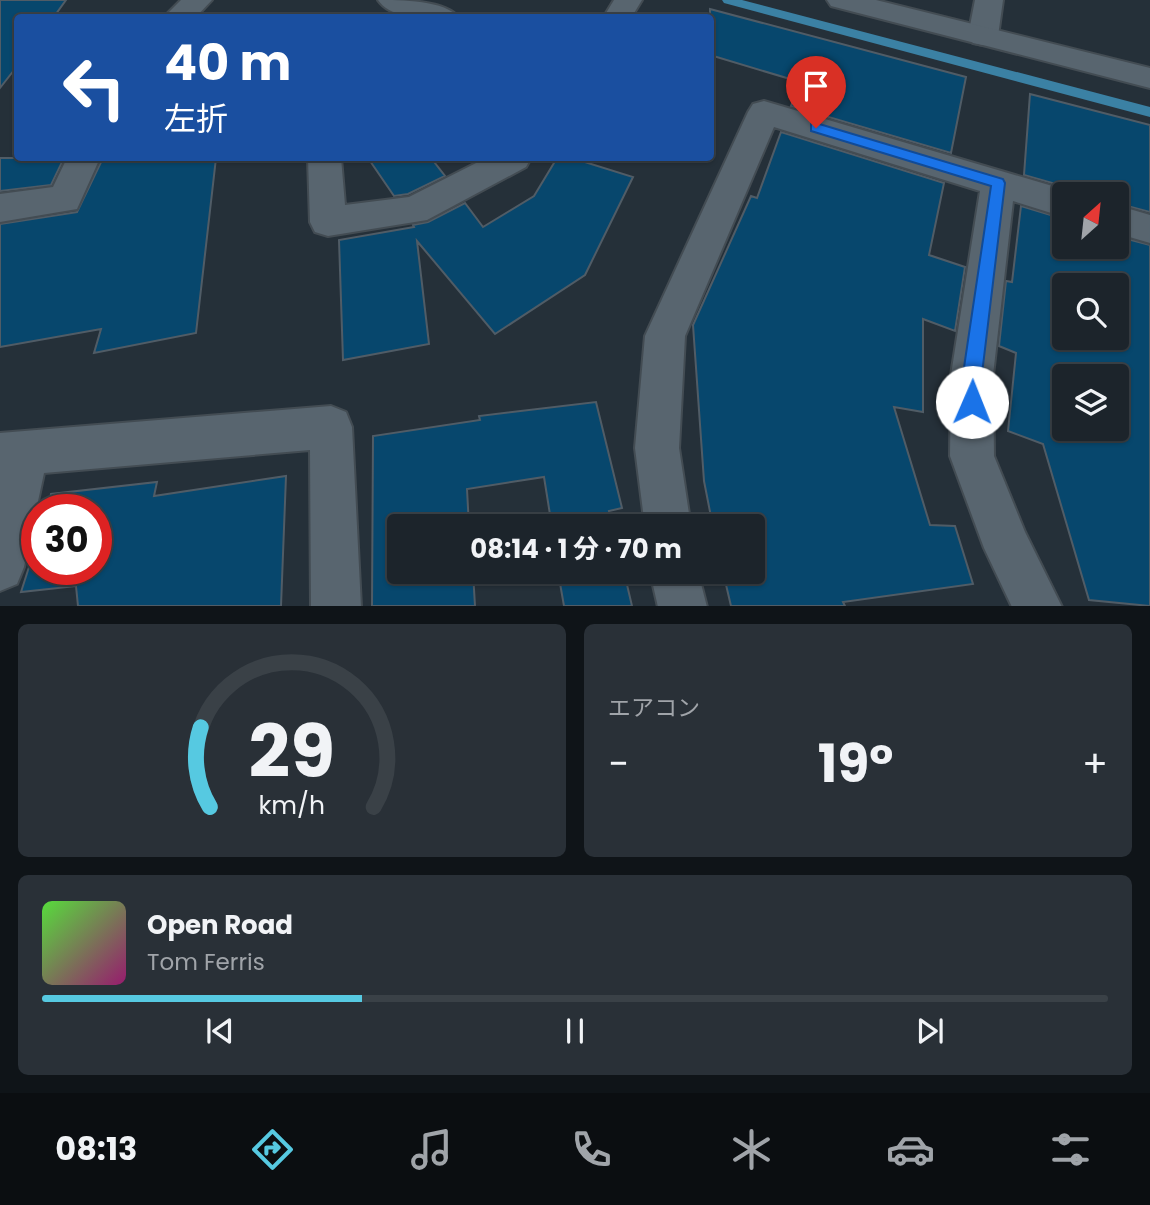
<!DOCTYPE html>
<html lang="ja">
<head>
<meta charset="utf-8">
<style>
	body { margin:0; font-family:Poppins,"Noto Sans JP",sans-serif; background:#293037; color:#f1f3f6; height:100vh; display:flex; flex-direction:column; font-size:26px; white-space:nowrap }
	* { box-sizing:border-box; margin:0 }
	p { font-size:23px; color:#a0a4a9 }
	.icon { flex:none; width:38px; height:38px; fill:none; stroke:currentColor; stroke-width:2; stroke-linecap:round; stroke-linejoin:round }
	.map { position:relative; height:606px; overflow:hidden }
	.side { display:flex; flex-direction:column; gap:18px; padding:18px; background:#0f1418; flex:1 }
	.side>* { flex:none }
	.hud { position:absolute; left:14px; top:14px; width:700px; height:147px; border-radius:7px; box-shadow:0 2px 5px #0004,0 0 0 2px #3a4147; background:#1a4fa0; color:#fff; overflow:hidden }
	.needle { width:46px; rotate:27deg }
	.fabs { position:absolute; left:1052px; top:182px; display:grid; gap:14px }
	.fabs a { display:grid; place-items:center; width:77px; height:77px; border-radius:7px; background:#1c242b; box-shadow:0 2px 5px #0004,0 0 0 2px #3a4147; font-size:35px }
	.speed { position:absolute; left:21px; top:494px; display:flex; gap:14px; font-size:35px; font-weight:700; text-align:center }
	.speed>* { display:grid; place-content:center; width:91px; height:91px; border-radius:50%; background:#1c242b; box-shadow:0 2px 5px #0004,0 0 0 2px #3a4147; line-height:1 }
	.speed .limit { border:10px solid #d22; background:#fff; color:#111 }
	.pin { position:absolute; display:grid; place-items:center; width:60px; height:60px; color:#fff; margin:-72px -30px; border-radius:50% 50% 50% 0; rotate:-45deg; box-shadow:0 0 7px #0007 }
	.pin .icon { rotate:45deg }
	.me { position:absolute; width:77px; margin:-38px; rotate:1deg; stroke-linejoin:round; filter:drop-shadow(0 0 5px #0008) }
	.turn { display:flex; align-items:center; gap:24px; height:147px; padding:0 35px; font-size:32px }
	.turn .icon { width:91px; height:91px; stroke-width:2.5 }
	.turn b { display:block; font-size:49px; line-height:60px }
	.big { font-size:52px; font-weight:700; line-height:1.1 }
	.side .widget { flex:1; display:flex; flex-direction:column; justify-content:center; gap:10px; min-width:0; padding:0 24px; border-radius:10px; background:#293037 }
	.side .dial { align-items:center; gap:0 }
	.dial svg { height:182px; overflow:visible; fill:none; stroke:#3a4147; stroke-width:7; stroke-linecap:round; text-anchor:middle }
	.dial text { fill:#f1f3f6; stroke:none }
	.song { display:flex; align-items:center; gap:21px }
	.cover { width:84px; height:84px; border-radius:10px; background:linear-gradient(135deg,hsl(110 70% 55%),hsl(320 70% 35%)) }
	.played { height:7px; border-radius:4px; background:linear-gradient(90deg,#56c9e1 30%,#3a4147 30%) }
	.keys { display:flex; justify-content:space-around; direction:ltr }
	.heat { display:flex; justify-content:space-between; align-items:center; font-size:38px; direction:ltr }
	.side .tiles { flex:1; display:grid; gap:18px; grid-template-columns:1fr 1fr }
	.widget:last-child { grid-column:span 2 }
	.trip { position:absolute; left:387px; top:514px; width:378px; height:70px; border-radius:7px; background:#1c242b; box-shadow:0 2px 5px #0004,0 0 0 2px #3a4147; font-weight:700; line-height:70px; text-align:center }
	.menu { display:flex; height:112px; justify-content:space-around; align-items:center; background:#0b0e11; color:#a0a4a9 }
	.menu .icon { width:49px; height:49px }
	.menu .on { color:#56c9e1 }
	.menu b { font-size:32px; color:#f1f3f6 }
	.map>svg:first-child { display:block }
</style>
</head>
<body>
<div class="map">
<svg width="1150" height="607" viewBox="0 0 1150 607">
	<rect width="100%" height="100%" fill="#253039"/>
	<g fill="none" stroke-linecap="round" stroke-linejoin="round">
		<path fill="#3b81a4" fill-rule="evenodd" d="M722 0H742L1150 107V117L724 3Z"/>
	</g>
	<path fill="#07476d" stroke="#505c66" stroke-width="2" fill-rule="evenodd" d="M0 0H66L53 18H18V65L0 88Z
		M710 9 966 77 951 153 791 106 800 82 710 55Z
		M1030 94 1150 125V212L1116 203V194H1078L1077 190 1024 175Z
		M781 132 944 183 929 255 965 267 955 331 923 319V412L894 407 930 525 955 526 973 584 843 602 845 606H731L723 572H752V527H713L704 481 693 325 751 196 757 198Z
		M0 158H64L51 185 0 191Z
		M103 158H216L196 333 94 353 101 329 0 347V224L77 212Z
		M368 158H431L445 176 408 194 394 196Z
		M557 158H572L633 177 585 275 495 334 417 241 429 344 343 360 339 240 414 227 413 225 428 222 465 203 483 227 534 196Z
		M1021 206 1064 219V247H1116V236L1150 245V606L1089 600 1043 444 1008 431 1016 353 999 346 1006 281 1012 282ZM1064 285H1116V338H1064ZM1064 376H1116V429H1064Z
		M596 402 622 508 609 511 613 527H552L544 477 467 489 469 527H399V572H473L475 606H372L373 436 480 420 479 416Z
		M286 476 281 606H78L76 586 21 592 37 542V569H96V509H47L51 494 157 482 154 496Z
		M558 572H624L632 606H564Z"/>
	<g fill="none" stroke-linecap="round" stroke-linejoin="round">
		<defs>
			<path id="minor" d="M181 0H212L195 18H163Z
				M378 0C400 0 446 0 459 18 436 18 393 22 378 0Z
				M614 0H642L631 18H603Z
				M975 0H1003L998 36 993 43 983 45 973 43 968 36Z
				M764 101 1076 193 1064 194V217L1013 201 993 375 994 456 1025 532 1062 607H1012L984 548 950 456 951 375 980 191 774 127 685 336 679 448 691 527H645L635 448 645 336 748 112 753 104Z
				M67 158H100L77 209 0 222V194L53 187Z
				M308 158H341L345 205 409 197 486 158H531L526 167 427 220 328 236 315 232 310 222Z
				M1116 205 1150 215V243L1116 233Z
				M331 406 346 412 352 427 361 607H311L310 450 44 473 24 567 17 584 0 591V433Z
				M650 572H698L707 607H658Z"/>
			<path id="tertiary" d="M827 0H876L1150 68V88L831 6Z"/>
		</defs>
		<use href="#minor" stroke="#434c53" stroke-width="4"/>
		<use href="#tertiary" stroke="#434c53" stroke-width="4"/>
		<use href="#minor" fill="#58656f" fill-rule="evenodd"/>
		<use href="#tertiary" fill="#58656f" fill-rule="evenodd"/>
	</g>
	<path fill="#1a73e8" stroke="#114b97" stroke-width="2" d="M816 123 1003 179 1005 183 978 407H966L963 374 991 186 811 131V124Z"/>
</svg>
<div class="fabs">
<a><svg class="needle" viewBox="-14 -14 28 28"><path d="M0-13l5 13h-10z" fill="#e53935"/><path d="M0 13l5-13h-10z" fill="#a0a4a9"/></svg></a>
<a><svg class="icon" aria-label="search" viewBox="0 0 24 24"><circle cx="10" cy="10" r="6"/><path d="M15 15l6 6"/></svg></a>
<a><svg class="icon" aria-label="layers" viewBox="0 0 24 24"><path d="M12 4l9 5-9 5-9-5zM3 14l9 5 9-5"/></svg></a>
</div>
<div class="speed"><div class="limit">30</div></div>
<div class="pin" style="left:816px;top:128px;background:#d93025"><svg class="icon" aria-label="arrive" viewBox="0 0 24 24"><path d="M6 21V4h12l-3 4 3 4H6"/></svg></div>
<svg class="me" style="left:972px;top:402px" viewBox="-20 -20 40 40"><circle r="19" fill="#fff"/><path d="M0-13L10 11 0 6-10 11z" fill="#1a73e8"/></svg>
<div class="trip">08:14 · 1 分 · 70 m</div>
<div class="hud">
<div class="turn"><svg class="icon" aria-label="left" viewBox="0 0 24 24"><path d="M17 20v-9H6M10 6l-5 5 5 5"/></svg><div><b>40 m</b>左折</div></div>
</div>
</div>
<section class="side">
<div class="tiles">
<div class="widget dial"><svg viewBox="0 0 100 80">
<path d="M14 69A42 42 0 1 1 86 69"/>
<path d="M14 69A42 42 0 0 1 10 34" stroke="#56c9e1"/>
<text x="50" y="56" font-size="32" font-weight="700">29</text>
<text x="50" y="72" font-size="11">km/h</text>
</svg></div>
<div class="widget"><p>エアコン</p>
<div class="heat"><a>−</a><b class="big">19°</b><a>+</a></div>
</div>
<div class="widget">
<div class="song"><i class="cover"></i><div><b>Open Road</b><p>Tom Ferris</p></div></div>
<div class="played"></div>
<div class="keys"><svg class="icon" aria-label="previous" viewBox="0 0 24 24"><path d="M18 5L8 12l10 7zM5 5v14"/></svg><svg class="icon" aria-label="pause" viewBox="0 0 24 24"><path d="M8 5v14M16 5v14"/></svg><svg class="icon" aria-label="next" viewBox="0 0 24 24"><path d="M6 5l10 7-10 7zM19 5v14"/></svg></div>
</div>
</div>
</section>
<nav class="menu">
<b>08:13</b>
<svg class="icon on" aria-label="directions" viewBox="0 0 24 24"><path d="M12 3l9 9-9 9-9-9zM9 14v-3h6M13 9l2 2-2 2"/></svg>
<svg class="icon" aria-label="music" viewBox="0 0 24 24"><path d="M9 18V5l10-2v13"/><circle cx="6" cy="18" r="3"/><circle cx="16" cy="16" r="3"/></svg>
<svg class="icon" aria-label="phone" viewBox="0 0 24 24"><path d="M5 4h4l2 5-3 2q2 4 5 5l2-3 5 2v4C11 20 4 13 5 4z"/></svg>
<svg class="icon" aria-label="climate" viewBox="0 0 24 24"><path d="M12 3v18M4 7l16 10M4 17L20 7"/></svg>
<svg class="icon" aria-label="car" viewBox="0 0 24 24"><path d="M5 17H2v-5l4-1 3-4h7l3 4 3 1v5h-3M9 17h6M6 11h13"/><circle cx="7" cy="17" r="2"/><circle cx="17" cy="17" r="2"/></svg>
<svg class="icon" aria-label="filters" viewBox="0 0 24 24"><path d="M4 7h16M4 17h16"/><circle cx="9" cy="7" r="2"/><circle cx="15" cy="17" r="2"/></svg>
</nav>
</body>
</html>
